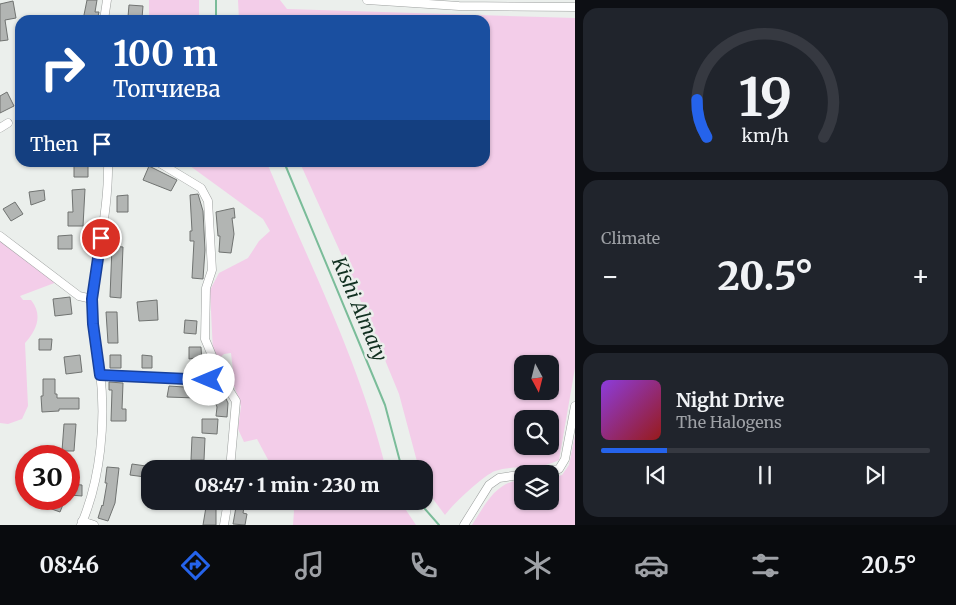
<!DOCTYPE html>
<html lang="en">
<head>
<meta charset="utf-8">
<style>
	body { margin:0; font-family:Merriweather,serif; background:#20242c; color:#f1f3f6; height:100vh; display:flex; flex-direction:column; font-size:19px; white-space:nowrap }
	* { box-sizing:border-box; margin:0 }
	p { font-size:16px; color:#9ea1a6 }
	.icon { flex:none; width:28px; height:28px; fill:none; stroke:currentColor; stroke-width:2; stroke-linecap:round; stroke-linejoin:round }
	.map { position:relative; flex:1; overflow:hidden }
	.panel { display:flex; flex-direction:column; gap:8px; padding:8px; background:#0d0f14; width:381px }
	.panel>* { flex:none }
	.hud { position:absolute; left:15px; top:15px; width:475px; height:152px; border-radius:15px; box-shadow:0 1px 4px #0004; background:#1a4fa0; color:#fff; overflow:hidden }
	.needle { width:32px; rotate:173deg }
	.tools { position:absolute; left:514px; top:355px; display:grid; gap:10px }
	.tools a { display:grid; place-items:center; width:45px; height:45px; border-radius:10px; background:#171b24; box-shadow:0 1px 4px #0004; font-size:25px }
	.speed { position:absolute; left:15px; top:445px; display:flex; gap:10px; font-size:25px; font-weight:700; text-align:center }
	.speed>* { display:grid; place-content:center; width:65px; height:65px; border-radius:50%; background:#171b24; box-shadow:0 1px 4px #0004; line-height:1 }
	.speed .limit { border:8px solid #d22; background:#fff; color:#111 }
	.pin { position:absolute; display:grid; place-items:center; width:42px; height:42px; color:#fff; margin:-21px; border:2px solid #fff; border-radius:50%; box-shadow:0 1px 5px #0007 }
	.me { position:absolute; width:55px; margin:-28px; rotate:270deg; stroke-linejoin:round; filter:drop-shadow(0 0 4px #0008) }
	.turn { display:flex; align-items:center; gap:18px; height:105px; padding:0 15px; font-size:22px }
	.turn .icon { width:65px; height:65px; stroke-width:2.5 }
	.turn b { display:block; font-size:35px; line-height:42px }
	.then { display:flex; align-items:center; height:48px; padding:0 15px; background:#0003; gap:10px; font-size:19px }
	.big { font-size:38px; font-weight:800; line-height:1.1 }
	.panel .widget { flex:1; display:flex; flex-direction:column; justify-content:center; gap:8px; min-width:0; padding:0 18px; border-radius:15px; background:#20242c }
	.panel .dial { align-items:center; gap:0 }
	.dial svg { height:130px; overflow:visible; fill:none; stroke:#363941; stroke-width:7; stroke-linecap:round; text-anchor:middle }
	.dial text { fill:#f1f3f6; stroke:none }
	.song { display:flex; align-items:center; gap:15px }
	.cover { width:60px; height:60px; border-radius:8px; background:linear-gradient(135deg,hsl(270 70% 55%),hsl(0 70% 35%)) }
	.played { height:5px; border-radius:2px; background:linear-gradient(90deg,#2563eb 20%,#363941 20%) }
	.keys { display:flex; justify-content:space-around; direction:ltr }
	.heat { display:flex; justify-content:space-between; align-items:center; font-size:28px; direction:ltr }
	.trip { position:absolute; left:141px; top:460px; width:292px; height:50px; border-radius:15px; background:#171b24; box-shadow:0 1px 4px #0004; font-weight:800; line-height:50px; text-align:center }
	.tab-bar { display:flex; height:80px; justify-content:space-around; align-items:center; background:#090b0e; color:#9ea1a6 }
	.tab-bar .icon { width:35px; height:35px }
	.tab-bar .active { color:#2563eb }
	.tab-bar b { font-size:22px; color:#f1f3f6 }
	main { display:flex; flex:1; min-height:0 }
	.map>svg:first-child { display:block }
</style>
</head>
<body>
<main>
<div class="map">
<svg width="575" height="525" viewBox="0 0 575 525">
	<rect width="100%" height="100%" fill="#ebefec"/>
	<path fill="#f3cde9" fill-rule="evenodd" d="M149 0H199V20H149Z
		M238 0H280L287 9 575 18V368L559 460C538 471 516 464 495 471 484 475 452 505 445 515L427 491 425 469H419L399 394 343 258 300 163 485 162V20H239ZM522 364H550V391H522ZM522 419H550V446H522Z
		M186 163H267C309 263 360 363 386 469H273L257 439 244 442 238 429 241 406 231 377 233 370 231 353 224 354 218 359 213 352 210 290 219 273 248 258 259 241 270 231 263 219Z
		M0 241 57 282 20 296 23 300H31C43 315 37 330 25 343L28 406 22 419 8 424 0 423Z
		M575 435V525H472C485 505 496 481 522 480V501H550V479L562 475 569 465Z
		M289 501H400L416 525H293L294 511Z"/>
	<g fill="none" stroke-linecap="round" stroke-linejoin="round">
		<path stroke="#7abc99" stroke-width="2" d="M216 20V0
			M284 162 385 405 402 469
			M418 501 439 525"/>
	</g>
	<path fill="#b2b5b3" stroke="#707371" d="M87 0H97L95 12H99L97 20H83Z
		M13 1 16 18 5 20 8 40 0 41V4Z
		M129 5 143 6 142 18 128 17Z
		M7 92 14 106 0 113V96Z
		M74 164H88V177H74Z
		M149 166 177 180 171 191 143 180Z
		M85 189 83 226H68V212H73L72 190Z
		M44 190 45 200 31 205 29 192Z
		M198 194 203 211 205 250 203 279 192 278 194 241H190V231H192L190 195Z
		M128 195V212H117V196Z
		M15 202 23 214 11 221 3 209Z
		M234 208 235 218H232L234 234 231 253 219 252 220 236H218L216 212Z
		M72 235V249H58V236Z
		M112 246 123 247 121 298 110 297Z
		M70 297 72 314 55 316 53 299Z
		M157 300 158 320 139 321 137 302Z
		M106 312H117L118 343H108Z
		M185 320 197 321 196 334 184 333Z
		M39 339H52L51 350H39Z
		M189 347H201L202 363 208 361 212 371 199 374 195 358 189 359Z
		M80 355 82 372 66 374 64 357Z
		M110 355H121V368H110Z
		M142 355 152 356V368H142Z
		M43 379H55V394H57V398H79V409H59V411L42 412 41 396H43Z
		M109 382 123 383 122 409H126V421H111L112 390H109Z
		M184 385 197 386 196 398 167 397 169 386 184 387Z
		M220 386 228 403 227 417 216 416 217 407 210 389Z
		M202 419H218L217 434 202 433Z
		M64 424H76L74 451H62Z
		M192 437 205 438 204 460H191Z
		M132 464 146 466 145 477 130 475Z
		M107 467 119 468 115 503 108 521 98 518 102 505 103 506 107 483H105Z
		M70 484 82 485V496L70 495Z
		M53 499 64 502 60 512 49 508Z
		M207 501H216V525H203Z
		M234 501H245L243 513 247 514 245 525 233 524 236 507H233Z"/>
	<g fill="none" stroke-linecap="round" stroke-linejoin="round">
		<defs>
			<path id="minor" d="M367 0 459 6 575 7
				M104 20 107 0
				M0 128 8 123
				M158 162 201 188 208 201 212 270 206 288 205 339 222 379 236 401 230 469
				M0 236 79 296 92 299
				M100 375 196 380 222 379
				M82 521 94 525
				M81 525C101 479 106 421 100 371 97 347 90 323 93 299 97 254 109 208 108 162
				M224 525 228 501
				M464 525 489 485 499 478 559 469 565 459 575 406"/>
		</defs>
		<use href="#minor" stroke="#9da09f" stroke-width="9"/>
		<use href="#minor" stroke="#fff" stroke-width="8"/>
	</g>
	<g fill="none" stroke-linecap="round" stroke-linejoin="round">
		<defs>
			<path id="route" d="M101 238 92 299 93 324 100 375 209 380"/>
		</defs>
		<use href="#route" stroke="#184099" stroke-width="12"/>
		<use href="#route" stroke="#2563eb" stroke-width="9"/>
	</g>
	<g text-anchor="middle" stroke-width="5" stroke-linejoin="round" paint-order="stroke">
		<g font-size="19" font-style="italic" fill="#113021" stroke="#ebefec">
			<text transform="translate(360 309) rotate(67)" y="7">Kіshі Almaty</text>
		</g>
	</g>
</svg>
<div class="tools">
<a><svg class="needle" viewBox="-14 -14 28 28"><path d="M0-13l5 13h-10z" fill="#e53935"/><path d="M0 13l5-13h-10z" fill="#9ea1a6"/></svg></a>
<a><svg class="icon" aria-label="search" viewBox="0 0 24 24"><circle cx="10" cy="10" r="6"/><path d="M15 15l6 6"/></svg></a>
<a><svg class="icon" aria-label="layers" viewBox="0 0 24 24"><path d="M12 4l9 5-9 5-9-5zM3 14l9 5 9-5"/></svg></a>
</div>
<div class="speed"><div class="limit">30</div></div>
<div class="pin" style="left:101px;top:238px;background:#d93025"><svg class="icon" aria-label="arrive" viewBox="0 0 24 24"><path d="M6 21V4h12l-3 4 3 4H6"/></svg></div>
<svg class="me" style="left:209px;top:380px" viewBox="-20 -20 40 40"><circle r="19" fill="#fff"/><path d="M0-13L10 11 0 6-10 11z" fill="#2563eb"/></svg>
<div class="trip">08:47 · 1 min · 230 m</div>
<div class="hud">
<div class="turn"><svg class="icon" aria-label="right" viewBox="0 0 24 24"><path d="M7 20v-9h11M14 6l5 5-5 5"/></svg><div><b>100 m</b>Топчиева</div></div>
<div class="then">Then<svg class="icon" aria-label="arrive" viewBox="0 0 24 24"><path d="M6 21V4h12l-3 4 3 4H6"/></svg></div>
</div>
</div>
<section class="panel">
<div class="widget dial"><svg viewBox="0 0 100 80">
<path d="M14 69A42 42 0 1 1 86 69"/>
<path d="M14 69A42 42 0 0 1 8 46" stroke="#2563eb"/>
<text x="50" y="56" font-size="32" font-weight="700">19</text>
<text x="50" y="72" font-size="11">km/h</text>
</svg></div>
<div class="widget"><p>Climate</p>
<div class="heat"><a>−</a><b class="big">20.5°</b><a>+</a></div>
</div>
<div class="widget">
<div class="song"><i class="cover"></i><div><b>Night Drive</b><p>The Halogens</p></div></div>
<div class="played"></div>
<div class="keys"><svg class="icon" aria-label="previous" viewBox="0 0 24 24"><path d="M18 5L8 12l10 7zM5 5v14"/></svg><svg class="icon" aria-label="pause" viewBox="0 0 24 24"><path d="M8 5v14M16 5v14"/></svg><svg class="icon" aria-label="next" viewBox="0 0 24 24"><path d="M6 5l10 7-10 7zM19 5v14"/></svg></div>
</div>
</section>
</main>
<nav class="tab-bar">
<b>08:46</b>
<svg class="icon active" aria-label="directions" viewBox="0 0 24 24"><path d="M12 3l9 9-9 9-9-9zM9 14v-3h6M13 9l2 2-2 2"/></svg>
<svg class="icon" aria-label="music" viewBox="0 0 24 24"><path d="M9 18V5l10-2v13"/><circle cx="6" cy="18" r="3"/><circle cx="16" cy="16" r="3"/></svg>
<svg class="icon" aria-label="phone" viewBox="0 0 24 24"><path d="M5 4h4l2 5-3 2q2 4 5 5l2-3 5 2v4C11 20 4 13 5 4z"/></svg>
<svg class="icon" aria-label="climate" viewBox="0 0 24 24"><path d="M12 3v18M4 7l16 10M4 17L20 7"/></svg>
<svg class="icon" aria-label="car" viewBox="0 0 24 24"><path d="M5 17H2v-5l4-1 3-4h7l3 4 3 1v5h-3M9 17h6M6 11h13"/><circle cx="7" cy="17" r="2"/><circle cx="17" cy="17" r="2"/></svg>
<svg class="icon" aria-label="filters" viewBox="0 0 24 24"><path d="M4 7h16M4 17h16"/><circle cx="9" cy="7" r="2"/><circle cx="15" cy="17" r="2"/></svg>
<b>20.5°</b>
</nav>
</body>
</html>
